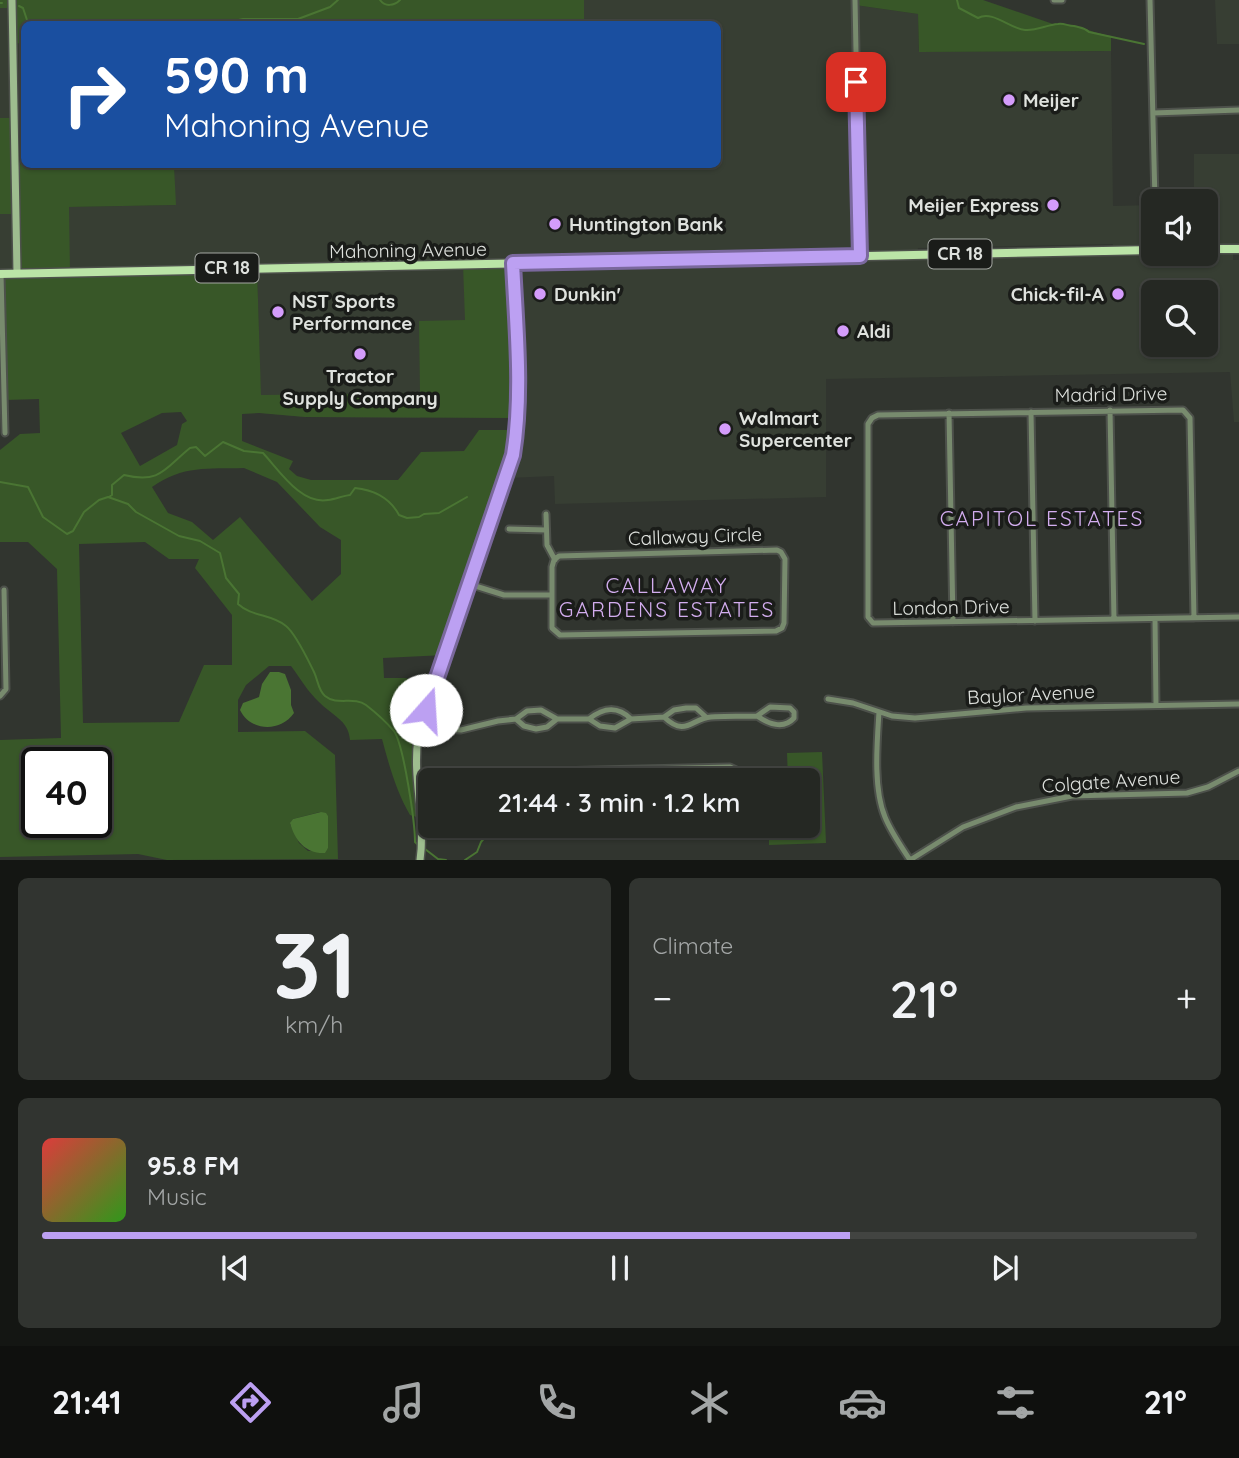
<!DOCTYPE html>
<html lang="en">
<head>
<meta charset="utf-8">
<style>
	body { margin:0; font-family:Quicksand,sans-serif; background:#313430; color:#f1f3f6; height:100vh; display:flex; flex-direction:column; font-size:26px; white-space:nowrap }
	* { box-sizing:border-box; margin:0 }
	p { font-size:23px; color:#a3a6a6 }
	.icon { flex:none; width:38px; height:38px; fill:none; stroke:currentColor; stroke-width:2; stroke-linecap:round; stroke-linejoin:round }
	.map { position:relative; height:860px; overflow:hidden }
	.details { display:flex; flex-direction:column; gap:18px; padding:18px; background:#141613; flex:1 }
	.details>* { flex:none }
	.top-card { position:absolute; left:21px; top:21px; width:700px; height:147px; border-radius:10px; box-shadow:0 2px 5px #0004,0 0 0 2px #424441; background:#1a4fa0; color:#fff; overflow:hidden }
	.tools { position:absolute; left:1141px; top:189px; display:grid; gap:14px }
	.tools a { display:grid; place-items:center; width:77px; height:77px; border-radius:10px; background:#252823; box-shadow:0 2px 5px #0004,0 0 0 2px #424441; font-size:35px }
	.speed { position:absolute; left:21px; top:747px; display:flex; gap:14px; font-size:35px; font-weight:700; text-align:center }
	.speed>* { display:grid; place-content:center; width:91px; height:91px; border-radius:50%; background:#252823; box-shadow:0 2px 5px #0004,0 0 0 2px #424441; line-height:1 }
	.speed .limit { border:4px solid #111; border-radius:10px; background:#fff; color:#111 }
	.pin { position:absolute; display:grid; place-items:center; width:60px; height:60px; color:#fff; margin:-30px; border-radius:14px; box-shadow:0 4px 10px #0006 }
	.me { position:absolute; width:77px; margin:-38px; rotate:19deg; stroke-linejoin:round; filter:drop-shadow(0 0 5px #0008) }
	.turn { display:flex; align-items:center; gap:24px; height:147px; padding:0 28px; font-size:32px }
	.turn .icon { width:91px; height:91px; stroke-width:2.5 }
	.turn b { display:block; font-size:49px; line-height:60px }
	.big { font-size:52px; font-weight:600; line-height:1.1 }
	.details .card { flex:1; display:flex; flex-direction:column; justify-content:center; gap:10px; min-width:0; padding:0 24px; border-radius:10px; background:#313430 }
	.details .dial { align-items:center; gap:0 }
	.dial b { font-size:91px; line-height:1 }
	.song { display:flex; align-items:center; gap:21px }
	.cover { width:84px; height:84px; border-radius:10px; background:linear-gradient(135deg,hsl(0 70% 55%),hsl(110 70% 35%)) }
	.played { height:7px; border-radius:4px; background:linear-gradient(90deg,#bca0f2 70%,#424441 70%) }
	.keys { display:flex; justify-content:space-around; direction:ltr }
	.heat { display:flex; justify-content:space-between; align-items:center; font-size:38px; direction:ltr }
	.details .tiles { flex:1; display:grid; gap:18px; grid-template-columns:1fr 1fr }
	.card:last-child { grid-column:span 2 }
	.trip { position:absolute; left:418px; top:768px; width:402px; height:70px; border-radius:10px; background:#252823; box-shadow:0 2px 5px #0004,0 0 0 2px #424441; font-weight:600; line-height:70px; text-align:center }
	.menu { display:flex; height:112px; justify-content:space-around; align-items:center; background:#0f100e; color:#a3a6a6 }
	.menu .icon { width:49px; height:49px }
	.menu .selected { color:#bca0f2 }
	.menu b { font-size:32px; color:#f1f3f6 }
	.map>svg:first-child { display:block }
</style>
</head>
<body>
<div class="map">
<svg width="1239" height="860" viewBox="0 0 1239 860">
	<rect width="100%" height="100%" fill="#31352f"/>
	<path fill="#373e33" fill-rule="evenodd" d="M584 0H855V5L918 14 919 52 1111 51 1113 206 1153 205V254H1206V201H1155L1154 189 1194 188V154H1239V249H1233V260H1239V422H1234L1230 372 826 379V497L555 504 554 476 507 478 513 455 516 364 465 320 420 418 305 417 261 413 257 268 4 392H0V214H15V208L175 205 174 165 718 164V24H584ZM1113 244V251L917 255 918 248ZM1153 292H1206V345H1153Z
		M1215 0H1239V44H1217Z
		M0 8H12L13 44 24 43V164H15L14 118H0Z"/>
	<path fill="#385728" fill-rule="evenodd" d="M0 0H584V24H24V43L13 44 12 8H0Z
		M855 0H983L1053 24C1073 22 1092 33 1111 36V51L919 52 918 14 855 5Z
		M0 118H14L15 164 174 165 176 205 69 207 70 272 257 268 261 395 420 393 419 321 465 320 463 264 514 263 516 418 305 417 259 413 242 414V441L293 461 289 469 297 476 311 480H398L421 452 464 451 479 430H516L515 443 445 655 383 658 384 678H405L434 685 418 738 423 819 410 815C396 791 389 765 382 739L350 740C349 720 331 715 319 702 308 692 300 678 291 666H269L246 685 238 700V732L305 731 335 755 338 859 167 860 138 854 0 857V740L61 738 57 569 28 542H0V450L20 434 40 433 39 399 5 400 6 409H0V392H4L1 274 16 273 15 214H0ZM181 412 187 421 182 424 177 445 140 466 121 433 162 413ZM244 468 277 482 320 527 341 540V574L312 601 240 517 213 540 192 522 168 513 152 487C183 465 208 469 244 468ZM145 542 169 559H199L195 568 232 615V665H204L179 722 83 723 79 544ZM37 763H96V822H37ZM320 812 328 816V848L325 850 308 851 299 843 290 824 293 819Z
		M822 752 826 843 769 845V826H808V780H788L787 753Z"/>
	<path fill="#4a7533" d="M270 672H279L285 674 291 690V705L294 713C280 733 250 731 240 710L243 703 259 697 262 684Z
		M321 812 326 813 328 816V848L325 853C306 854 295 841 290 823L293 819Z"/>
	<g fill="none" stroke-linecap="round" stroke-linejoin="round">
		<path stroke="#4a7533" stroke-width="2" d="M380 0C385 7 394 6 400 0
			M957 0 959 8 978 18C993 10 1010 29 1025 30 1037 31 1046 25 1058 24 1064 23 1068 26 1074 26 1081 28 1084 27 1089 32L1144 44
			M0 3H2
			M19 6 23 8 28 23 32 24
			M42 24H45
			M86 24H125
			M220 24 243 19H298L330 7 338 0
			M0 482 28 487 43 517 67 534 73 531 84 512 99 500 108 497 128 504 136 512 179 536 200 541 220 553 226 578 239 594 238 604C252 617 272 614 286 626 296 634 308 660 314 672 318 680 318 690 325 696 337 706 354 696 366 705 375 712 387 723 394 731 404 746 415 823 415 842L417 844
			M109 497 112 495V485L124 475C161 484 165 468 190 448L196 447 205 456 223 442 244 451 263 453C279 470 301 505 328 500 336 499 342 496 350 495L355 488C374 490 390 498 399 515L407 518 419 517 424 514 439 513 467 497
			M425 849 438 859 446 860
			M465 860 477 852 481 842 486 836 499 839"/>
		<defs>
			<path id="street" d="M855 0 860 256
				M1054 0H1062
				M1150 0 1155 201
				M1153 113 1239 110
				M1 274 5 433
				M1110 410 1114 619
				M1031 412 1035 621
				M949 413 953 622
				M546 514 547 545 555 560
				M509 529 546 530
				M777 550 781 552 785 559 784 623 782 628 776 631 560 635 552 628V567L554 560 559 556Z
				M469 584 504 595H552
				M1194 618 1190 418 1183 410 878 415 872 418 868 424V617L873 623 1239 617
				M1155 619 1156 705
				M0 696 6 689 4 590
				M828 699 853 703 892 716 915 718 1026 708 1239 704
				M770 707 790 708 794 712V718C783 730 769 724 757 716Z
				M879 712C877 743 873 788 885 817 891 832 901 846 910 860
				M664 717C686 738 692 718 711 717 726 716 742 716 757 716
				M516 719 524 726 536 729 547 727 557 719H589L600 726 615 728 631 719 664 717 674 710 686 708H696L706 717
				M589 719C603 708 617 705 631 719
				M422 723 444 729 461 730 498 721 516 719 527 711 541 710 557 719
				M417 774 730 767 749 776
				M910 860 963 827 1016 807 1072 796 1187 793 1208 787 1239 771"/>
			<path id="secondary" d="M12 0 17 273
				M420 860C426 818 412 779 418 738L513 455C523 395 516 324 514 263"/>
			<path id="primary" d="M1206 249H1239
				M0 274 1153 250"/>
		</defs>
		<use href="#street" stroke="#4d514b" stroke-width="9"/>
		<use href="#secondary" stroke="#4d514b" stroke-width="10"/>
		<use href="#primary" stroke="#4d514b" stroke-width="11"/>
		<use href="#street" stroke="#788b6e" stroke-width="5"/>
		<use href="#secondary" stroke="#9ebd8f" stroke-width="7"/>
		<use href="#primary" stroke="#bbe4a7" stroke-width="8"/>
	</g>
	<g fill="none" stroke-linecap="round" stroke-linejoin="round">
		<defs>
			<path id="route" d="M426 710 513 455C523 393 516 325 513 263L860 256 856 82"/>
		</defs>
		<use href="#route" stroke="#7a689d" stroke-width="18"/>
		<use href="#route" stroke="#bca0f2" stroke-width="12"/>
	</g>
	<g fill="#d49cfb" stroke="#1a1c19" stroke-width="2.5">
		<circle cx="1009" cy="100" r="7"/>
		<circle cx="1053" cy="205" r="7"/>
		<circle cx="555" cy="224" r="7"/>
		<circle cx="540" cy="294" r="7"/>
		<circle cx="1118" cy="294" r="7"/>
		<circle cx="278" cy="312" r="7"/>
		<circle cx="843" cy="331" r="7"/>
		<circle cx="360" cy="354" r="7"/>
		<circle cx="725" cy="429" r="7"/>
	</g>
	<g text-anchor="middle" stroke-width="7" stroke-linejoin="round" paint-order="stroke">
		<g fill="#1a1c19" stroke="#a4a7a3" stroke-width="2">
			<rect x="928.5" y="239.5" width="63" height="29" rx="5"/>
			<rect x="195.5" y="253.5" width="63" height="29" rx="5"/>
		</g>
		<g font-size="18" font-weight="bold" fill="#dfe2de">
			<text x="960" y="260">CR 18</text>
			<text x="227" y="274">CR 18</text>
		</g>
		<g font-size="19" font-weight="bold" fill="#dfe2de" stroke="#1a1c19" text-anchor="start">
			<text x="1023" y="107">Meijer</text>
			<text x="1039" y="212" text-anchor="end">Meijer Express</text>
			<text x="569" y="231">Huntington Bank</text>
			<text x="554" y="301">Dunkin'</text>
			<text x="1104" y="301" text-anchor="end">Chick-fil-A</text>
			<text x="292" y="308">NST Sports<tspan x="292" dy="22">Performance</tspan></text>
			<text x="857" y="338">Aldi</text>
			<text x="360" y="383" text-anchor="middle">Tractor<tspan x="360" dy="22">Supply Company</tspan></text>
			<text x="739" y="425">Walmart<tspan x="739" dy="22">Supercenter</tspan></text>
		</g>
		<g font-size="19" fill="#dfe2de" stroke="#1a1c19">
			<text transform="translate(408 250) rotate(-1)" y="7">Mahoning Avenue</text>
			<text transform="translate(1111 394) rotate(-1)" y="7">Madrid Drive</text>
			<text transform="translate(695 536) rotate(-2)" y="7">Callaway Circle</text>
			<text transform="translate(951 607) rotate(-1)" y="7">London Drive</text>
			<text transform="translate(1031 694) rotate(-3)" y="7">Baylor Avenue</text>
			<text transform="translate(1111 781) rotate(-4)" y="7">Colgate Avenue</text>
		</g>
		<g font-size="21" letter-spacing="2" fill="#d3adef" stroke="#1a1c19">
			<text x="1042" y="526">CAPITOL ESTATES</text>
			<text x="667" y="593">CALLAWAY<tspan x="667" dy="24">GARDENS ESTATES</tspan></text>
		</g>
	</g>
</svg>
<div class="tools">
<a><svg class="icon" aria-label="sound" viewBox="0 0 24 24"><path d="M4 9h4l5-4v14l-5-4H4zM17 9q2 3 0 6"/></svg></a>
<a><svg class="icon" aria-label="search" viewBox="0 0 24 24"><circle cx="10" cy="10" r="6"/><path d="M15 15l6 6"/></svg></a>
</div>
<div class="speed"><div class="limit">40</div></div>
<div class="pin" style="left:856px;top:82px;background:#d93025"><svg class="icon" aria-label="arrive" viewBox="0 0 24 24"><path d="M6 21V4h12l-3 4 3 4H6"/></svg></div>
<svg class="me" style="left:426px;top:710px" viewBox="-20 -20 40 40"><circle r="19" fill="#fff"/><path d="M0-13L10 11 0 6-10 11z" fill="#bca0f2"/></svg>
<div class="trip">21:44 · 3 min · 1.2 km</div>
<div class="top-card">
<div class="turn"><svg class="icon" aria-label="right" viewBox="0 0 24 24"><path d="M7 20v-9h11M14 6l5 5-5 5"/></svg><div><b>590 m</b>Mahoning Avenue</div></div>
</div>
</div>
<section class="details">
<div class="tiles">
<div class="card dial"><b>31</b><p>km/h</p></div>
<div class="card"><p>Climate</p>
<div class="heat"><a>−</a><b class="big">21°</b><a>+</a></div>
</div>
<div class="card">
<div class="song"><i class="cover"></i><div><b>95.8 FM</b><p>Music</p></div></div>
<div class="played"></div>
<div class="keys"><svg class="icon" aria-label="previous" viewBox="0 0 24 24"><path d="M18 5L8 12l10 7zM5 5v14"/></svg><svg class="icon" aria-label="pause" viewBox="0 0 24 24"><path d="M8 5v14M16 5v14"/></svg><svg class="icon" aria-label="next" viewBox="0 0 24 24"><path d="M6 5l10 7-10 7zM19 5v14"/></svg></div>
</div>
</div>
</section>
<nav class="menu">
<b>21:41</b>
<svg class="icon selected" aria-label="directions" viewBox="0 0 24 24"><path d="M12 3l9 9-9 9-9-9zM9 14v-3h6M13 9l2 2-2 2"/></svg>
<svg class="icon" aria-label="music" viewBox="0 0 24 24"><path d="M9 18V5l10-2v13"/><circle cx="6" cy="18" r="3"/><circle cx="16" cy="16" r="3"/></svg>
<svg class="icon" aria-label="phone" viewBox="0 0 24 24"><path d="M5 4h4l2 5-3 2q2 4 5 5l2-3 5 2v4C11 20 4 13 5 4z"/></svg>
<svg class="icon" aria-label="climate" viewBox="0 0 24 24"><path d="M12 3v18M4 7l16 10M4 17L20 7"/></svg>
<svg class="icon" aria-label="car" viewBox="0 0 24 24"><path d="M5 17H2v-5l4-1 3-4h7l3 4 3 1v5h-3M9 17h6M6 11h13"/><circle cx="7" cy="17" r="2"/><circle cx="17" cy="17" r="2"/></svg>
<svg class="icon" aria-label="filters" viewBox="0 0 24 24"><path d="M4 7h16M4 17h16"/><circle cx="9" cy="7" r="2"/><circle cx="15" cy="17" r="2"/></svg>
<b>21°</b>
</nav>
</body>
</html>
